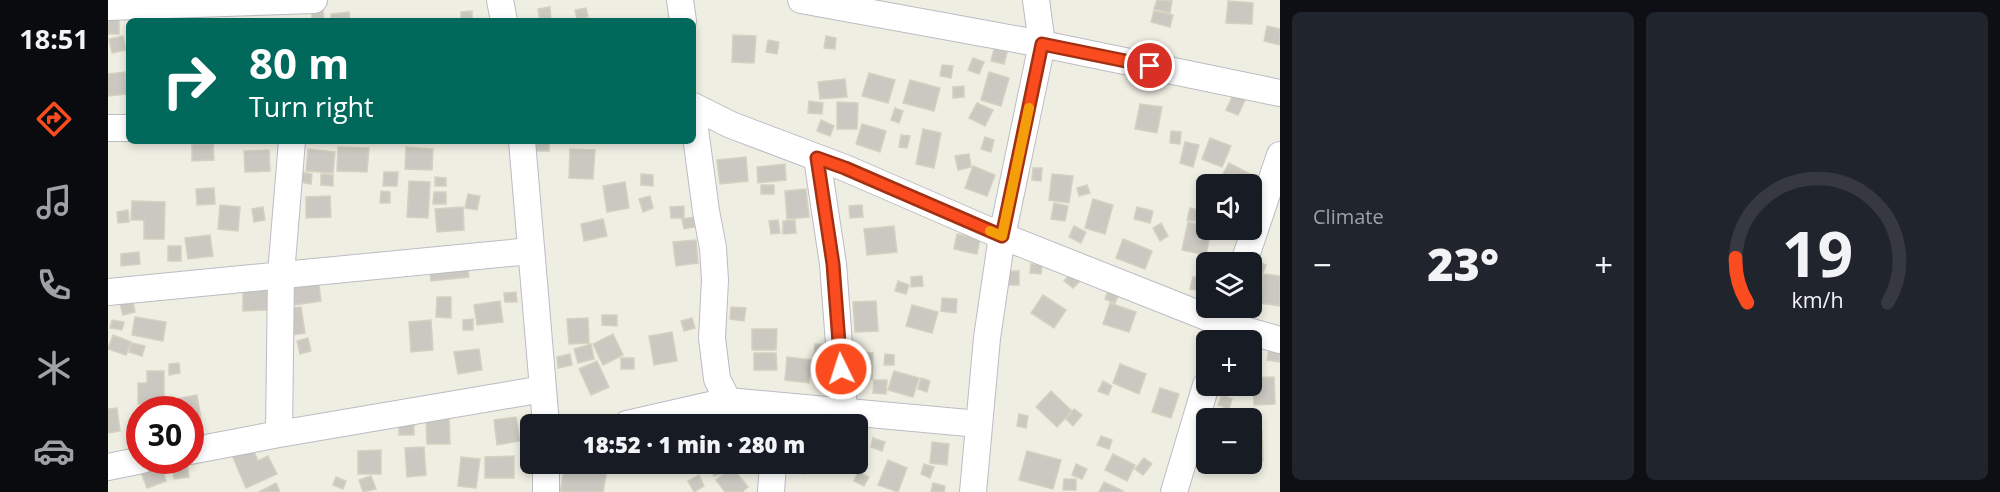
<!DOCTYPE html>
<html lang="en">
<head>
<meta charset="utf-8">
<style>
	body { margin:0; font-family:"Open Sans",sans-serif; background:#20242c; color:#f1f3f6; height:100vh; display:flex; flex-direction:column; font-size:22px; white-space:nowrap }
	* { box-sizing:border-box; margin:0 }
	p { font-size:20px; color:#9ea1a6 }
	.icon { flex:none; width:33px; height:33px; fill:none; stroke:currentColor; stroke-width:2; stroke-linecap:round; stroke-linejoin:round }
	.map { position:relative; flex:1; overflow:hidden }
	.drawer { display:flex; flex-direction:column; gap:12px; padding:12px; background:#0d0f14; width:720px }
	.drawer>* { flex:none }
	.top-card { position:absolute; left:18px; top:18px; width:570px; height:126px; border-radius:9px; box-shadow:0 3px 9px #0003; background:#00695c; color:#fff; overflow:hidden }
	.controls { position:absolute; left:1088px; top:174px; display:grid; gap:12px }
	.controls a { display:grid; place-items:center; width:66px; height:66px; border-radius:9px; background:#171b24; box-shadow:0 3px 9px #0003; font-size:30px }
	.speed { position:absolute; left:18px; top:396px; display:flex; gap:12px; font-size:30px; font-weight:700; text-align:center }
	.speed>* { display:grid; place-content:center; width:78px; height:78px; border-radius:50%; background:#171b24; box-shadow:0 3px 9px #0003; line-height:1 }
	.speed .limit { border:9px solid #d22; background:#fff; color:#111 }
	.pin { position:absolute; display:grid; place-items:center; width:51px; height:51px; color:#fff; margin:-26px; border:3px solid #fff; border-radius:50%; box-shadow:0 2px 6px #0007 }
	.me { position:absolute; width:66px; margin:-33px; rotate:356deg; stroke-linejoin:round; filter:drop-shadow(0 0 4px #0008) }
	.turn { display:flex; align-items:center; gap:21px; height:126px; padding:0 24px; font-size:27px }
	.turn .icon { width:78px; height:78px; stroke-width:2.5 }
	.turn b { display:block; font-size:42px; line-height:51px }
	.big { font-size:45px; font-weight:800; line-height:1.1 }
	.drawer .card { flex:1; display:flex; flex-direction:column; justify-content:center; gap:9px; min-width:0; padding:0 21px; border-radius:9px; background:#20242c }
	.drawer .dial { align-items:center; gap:0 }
	.dial svg { height:156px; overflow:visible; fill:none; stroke:#363941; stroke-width:7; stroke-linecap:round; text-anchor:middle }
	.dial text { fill:#f1f3f6; stroke:none }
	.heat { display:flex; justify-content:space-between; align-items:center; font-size:33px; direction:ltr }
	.drawer .tiles { flex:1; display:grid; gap:12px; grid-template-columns:repeat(2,1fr) }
	.trip { position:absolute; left:412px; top:414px; width:348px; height:60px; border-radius:9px; background:#171b24; box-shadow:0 3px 9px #0003; font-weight:800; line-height:60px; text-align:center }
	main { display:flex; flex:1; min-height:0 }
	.dock { display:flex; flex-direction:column; width:108px; justify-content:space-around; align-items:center; background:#090b0e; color:#9ea1a6 }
	.dock .icon { width:42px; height:42px }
	.dock .current { color:#fa4c1e }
	.dock b { font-size:27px; color:#f1f3f6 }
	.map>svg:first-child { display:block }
</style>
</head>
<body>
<main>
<nav class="dock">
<b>18:51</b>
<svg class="icon current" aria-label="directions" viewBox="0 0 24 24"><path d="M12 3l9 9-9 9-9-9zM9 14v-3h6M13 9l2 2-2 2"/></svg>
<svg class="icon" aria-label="music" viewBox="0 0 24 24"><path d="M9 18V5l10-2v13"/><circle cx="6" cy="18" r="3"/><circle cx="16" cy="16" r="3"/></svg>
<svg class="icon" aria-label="phone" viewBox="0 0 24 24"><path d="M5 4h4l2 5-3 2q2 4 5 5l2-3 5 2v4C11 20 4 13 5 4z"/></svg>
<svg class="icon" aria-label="climate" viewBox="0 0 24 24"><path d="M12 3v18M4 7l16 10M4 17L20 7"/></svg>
<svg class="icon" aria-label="car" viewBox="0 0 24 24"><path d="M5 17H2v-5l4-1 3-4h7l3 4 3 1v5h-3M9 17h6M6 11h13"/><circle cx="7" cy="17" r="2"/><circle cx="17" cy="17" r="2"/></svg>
</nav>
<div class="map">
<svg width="1172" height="492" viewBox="0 0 1172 492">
	<rect width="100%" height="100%" fill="#efeee3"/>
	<path fill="#cac8c0" stroke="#d5d1c0" stroke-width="1.5" d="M1049 0 1064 1 1062 13 1046 9Z
		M1120 1 1145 3 1144 24 1118 23Z
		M442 7 443 21H432L430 9Z
		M215 8 216 21H204V9Z
		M478 8 480 17 469 19 467 10Z
		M364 11V21H353V12Z
		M1046 11 1065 15 1062 27 1043 22Z
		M241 12 242 21H223V14Z
		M0 17H11V34H0Z
		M1159 26 1172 29V45L1156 41Z
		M625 35 648 36 646 63 624 62Z
		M15 36 18 50 4 53 1 39Z
		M718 36 728 38 727 49 716 48Z
		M660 40 671 42 669 54 658 52Z
		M887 46 900 49 896 64 883 61Z
		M865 58 876 62 871 74 860 70Z
		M834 65 845 66 843 78 832 76Z
		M17 72 19 94 0 96V74Z
		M881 72 901 78 893 106 873 100Z
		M761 73 787 80 780 103 754 96Z
		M737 79 739 97 712 99 710 82Z
		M802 80 832 88 826 111 795 103Z
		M856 86V97L845 98V87Z
		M1125 95 1137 100 1130 115 1118 110Z
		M701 101 715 103 714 114 700 113Z
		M729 102 750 103 749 129H729Z
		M869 103 885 110 877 126 861 118Z
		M1032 104 1054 107 1049 133 1027 129Z
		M787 108 795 111 791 123 783 120Z
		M713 120 726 126 722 136 709 131Z
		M754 124 778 131 772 152 748 144Z
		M815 129 833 133 826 168 808 164Z
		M1063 131 1073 132 1072 144 1062 143Z
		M793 135 802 136 799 148 791 147Z
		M877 137 886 140 883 152 873 149Z
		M1102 138 1123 146 1114 167 1094 159Z
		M426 141H441V151H426Z
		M1077 142 1091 145 1085 167 1072 163Z
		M105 144 106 160 84 161V145Z
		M230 147 261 148 259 172 229 171Z
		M298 147 325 149 324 170 297 169Z
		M200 149 227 152 225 173 198 171Z
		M462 149 487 150 485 179 461 178Z
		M161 150 162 171 137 172 136 151Z
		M861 154 863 167 850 170 847 156Z
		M638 157 640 181 612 184 609 160Z
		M1121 163 1146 176 1141 184 1110 183Z
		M677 164 678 180 650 183 649 167Z
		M865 166 887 175 879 196 857 188Z
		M925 168H934L933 181 924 180Z
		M193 172 204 174 203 184 192 182Z
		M276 172H290L289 186H275Z
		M213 174 225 175V186L213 185Z
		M533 174 545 175V186L533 185Z
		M944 174 965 176 961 203 941 200Z
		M327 177 338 178V186H327Z
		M301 181 322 182 320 218 299 217Z
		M517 182 521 208 499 212 495 186Z
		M653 185H666V194H653Z
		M979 185 982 193 971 196 969 188Z
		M106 188 107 204 89 205 88 189Z
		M698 189 701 217 679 219 677 191Z
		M273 191 282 192V203H272Z
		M326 192H338V204H325Z
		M360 194 372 196 369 210 357 208Z
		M222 196 223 217 198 218V197Z
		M542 196 545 208 535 212 531 199Z
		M985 199 1005 205 997 234 977 228Z
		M24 201 57 202 56 239H36V220H23Z
		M946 203 960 206 957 221 943 219Z
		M112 205 132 207 130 231 110 229Z
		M754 205 755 217 742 218 741 206Z
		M576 206V218H563L562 207Z
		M155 207 157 220 146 222 144 209Z
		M355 207 356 230 329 232 327 209Z
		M1029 207 1045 211 1042 223 1026 219Z
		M1082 208 1094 211 1091 222 1079 220Z
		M20 210 21 222 10 223 9 212Z
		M586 217 587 227 576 229 574 219Z
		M495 219 499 236 476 241 473 224Z
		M670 220 672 233 663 234 661 221Z
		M687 220 688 233 675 234V221Z
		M1080 222 1098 226V230H1103L1098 255 1074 250Z
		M1053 223 1060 236 1052 241 1045 228Z
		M786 226 789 252 759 255 756 229Z
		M966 226 978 232 973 243 961 237Z
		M849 234 872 239 869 254 846 249Z
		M102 235 105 256 80 259 77 238Z
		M1015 239 1044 251 1037 269 1008 258Z
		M588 240 590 263 568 266 565 242Z
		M60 246H73V261H60Z
		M31 252 32 264 13 266V254Z
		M358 253 361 277 323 281 320 257Z
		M1146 260 1158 265 1154 275 1143 271Z
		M923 264 934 265 933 274 922 273Z
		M895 271H911V285H895Z
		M963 273 972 281 965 288 956 281Z
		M1155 274 1172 276V306L1152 303Z
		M814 276 815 286 803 287V277Z
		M1085 277 1098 279 1096 292 1082 289Z
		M210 278 213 301 187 305 184 281Z
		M790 281 801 285 798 294 787 291Z
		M162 289V310L135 311V290Z
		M1000 291 1011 294 1007 303 997 299Z
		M408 292 409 302H397L396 293Z
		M935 295 958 310 946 328 923 313Z
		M329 297H343V318L328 317Z
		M834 298 849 299 848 313 833 311Z
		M25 301 27 312 15 315 12 304Z
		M392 301 395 322 369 325 366 305Z
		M768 301 770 331 747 332 745 302Z
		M1002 303 1028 312 1021 332 995 324Z
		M804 305 830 312 824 333 798 326Z
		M193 307 197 333 183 335 179 309Z
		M623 307 638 308 636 321 622 319Z
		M494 315H509V326L494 325Z
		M27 317 58 322 55 341 24 335Z
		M480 318 481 343 461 344 459 319Z
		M584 318 587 328 576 331 573 321Z
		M365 319V330H355V320Z
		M4 320 16 322 14 330 2 328Z
		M323 320 325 350 303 352 301 322Z
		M644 329H669L668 350H644Z
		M564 332 569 361 546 365 541 336Z
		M505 334 515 355 495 365 485 344Z
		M5 335 23 342 18 355 0 349Z
		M200 338 203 351 192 354 189 341Z
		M24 343 37 346 34 356 21 352Z
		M483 344 486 359 470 363 466 349Z
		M707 344 719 345 718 357 706 356Z
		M1161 348 1172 350V362L1159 360Z
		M371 349 374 370 350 374 346 352Z
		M742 352 765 353 764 379H741Z
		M646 353H668L669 370H646Z
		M462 354 464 365 450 368 449 357Z
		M777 354 786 355V365H776Z
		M679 357 704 360 701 383 677 380Z
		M513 358H526V369H513Z
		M489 361 501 387 483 395 471 369Z
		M71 363 72 373 61 375V364Z
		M1012 364 1038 374 1031 394 1005 383Z
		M39 371H56V404H30V383H39Z
		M786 371 811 378 805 397 780 390Z
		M1166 377 1167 404 1146 405 1145 378Z
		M813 378 822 381 819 392 810 389Z
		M766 380H779L778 394 765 393Z
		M995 381 1004 386 1000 395 990 391Z
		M1052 388 1071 394 1063 418 1044 412Z
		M943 391 964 411 949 427 928 407Z
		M89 395 93 419 82 421V410H64L63 400Z
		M1114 395 1124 399 1121 409 1110 405Z
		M9 408 12 431 0 433V409Z
		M966 409 974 415 965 426 958 419Z
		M911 414 920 416 918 428 909 426Z
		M341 417 342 444H319L318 418Z
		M408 417 412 441 389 445 386 420Z
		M291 423H306V435H291Z
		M1154 431 1155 461H1143V432Z
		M993 436 1004 440 1001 449 989 445Z
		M765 438 777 442 774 451 763 447Z
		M141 440 150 461 160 456 169 474 138 488 121 448Z
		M824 442 841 444 839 465 822 463Z
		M316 447 318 475 299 477 297 448Z
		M273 450V474H250V451Z
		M750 451 757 454 751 469 739 464H750Z
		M919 451 953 460 945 489 911 480Z
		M1005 454 1027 465 1019 481 997 470Z
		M406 456V478H377V457Z
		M353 457 372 459 368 488 350 486Z
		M1036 458 1044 464 1035 475 1027 469Z
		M41 460H51L58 481 39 488 30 465Z
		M780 460 799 468 790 492 770 485Z
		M79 463 81 477 66 479 64 465Z
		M457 464H500L495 492H452Z
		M608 464H613L617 472 606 476 602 466Z
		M673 464H700L696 474Z
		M816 464 826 467 822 478 813 474Z
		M968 464 979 469 974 479 964 475Z
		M624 467 640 487 634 492H617L608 480Z
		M750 472 761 477 756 486 746 481Z
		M591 475 596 486 586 492 580 481Z
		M263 476 268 489 255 492 251 480Z
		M228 477 238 481 235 489 225 485Z
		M956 479H968V490H955Z
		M996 482 1015 491 1014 492H991Z
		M168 483 172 492H151Z
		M825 483 837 486 836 492H823Z"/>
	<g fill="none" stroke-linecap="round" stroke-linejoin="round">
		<defs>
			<path id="minor" d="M392 0 396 21
				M572 0 575 21
				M693 0 934 44 1172 93
				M0 7 206 0
				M585 106 623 125 737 168 894 236 1116 324 1172 340
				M585 114 598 211 605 248 607 280 604 338 609 379 620 401 660 424
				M0 128H21
				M414 141 438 424
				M709 158 725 264 736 410
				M1136 262 1172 155
				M0 292 422 251
				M519 424 620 401 871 424
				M171 434 173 274 184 141
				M82 451 171 434 435 389
				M0 467 34 460
				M438 492V464
				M663 492 665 464
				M865 492 879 338 894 236 934 44 928 0
				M1066 492 1098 385"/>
		</defs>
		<use href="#minor" stroke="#bbbcc3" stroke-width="28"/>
		<use href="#minor" stroke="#fff" stroke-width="26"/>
	</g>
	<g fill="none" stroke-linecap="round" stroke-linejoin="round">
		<defs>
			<path id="route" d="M733 369 725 264 709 158 737 168 894 236 934 44 1042 66"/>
		</defs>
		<use href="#route" stroke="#a23114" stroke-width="15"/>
		<use href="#route" stroke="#fa4c1e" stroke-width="10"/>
		<path stroke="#f59e0b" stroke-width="10" d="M882 231 894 236 921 108"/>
	</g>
</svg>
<div class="controls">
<a><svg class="icon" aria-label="sound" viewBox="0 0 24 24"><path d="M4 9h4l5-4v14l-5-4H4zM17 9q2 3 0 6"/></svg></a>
<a><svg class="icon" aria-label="layers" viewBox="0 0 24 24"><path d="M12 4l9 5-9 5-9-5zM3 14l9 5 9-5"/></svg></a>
<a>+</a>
<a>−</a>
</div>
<div class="speed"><div class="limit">30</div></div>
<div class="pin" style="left:1042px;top:66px;background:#d93025"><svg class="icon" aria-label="arrive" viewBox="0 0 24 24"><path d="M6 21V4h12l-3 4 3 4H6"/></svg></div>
<svg class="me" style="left:733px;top:369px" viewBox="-20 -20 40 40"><circle r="17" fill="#fa4c1e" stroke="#fff" stroke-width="3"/><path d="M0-11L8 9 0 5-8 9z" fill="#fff"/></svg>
<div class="trip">18:52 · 1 min · 280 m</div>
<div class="top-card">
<div class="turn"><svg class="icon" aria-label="right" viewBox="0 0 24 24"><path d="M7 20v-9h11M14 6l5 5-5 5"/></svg><div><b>80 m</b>Turn right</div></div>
</div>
</div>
<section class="drawer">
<div class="tiles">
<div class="card"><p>Climate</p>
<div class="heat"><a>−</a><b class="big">23°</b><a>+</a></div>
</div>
<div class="card dial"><svg viewBox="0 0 100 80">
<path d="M14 69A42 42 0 1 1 86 69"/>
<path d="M14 69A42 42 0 0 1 8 46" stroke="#fa4c1e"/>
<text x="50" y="56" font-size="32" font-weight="700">19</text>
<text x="50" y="72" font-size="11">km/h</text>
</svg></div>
</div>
</section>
</main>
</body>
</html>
